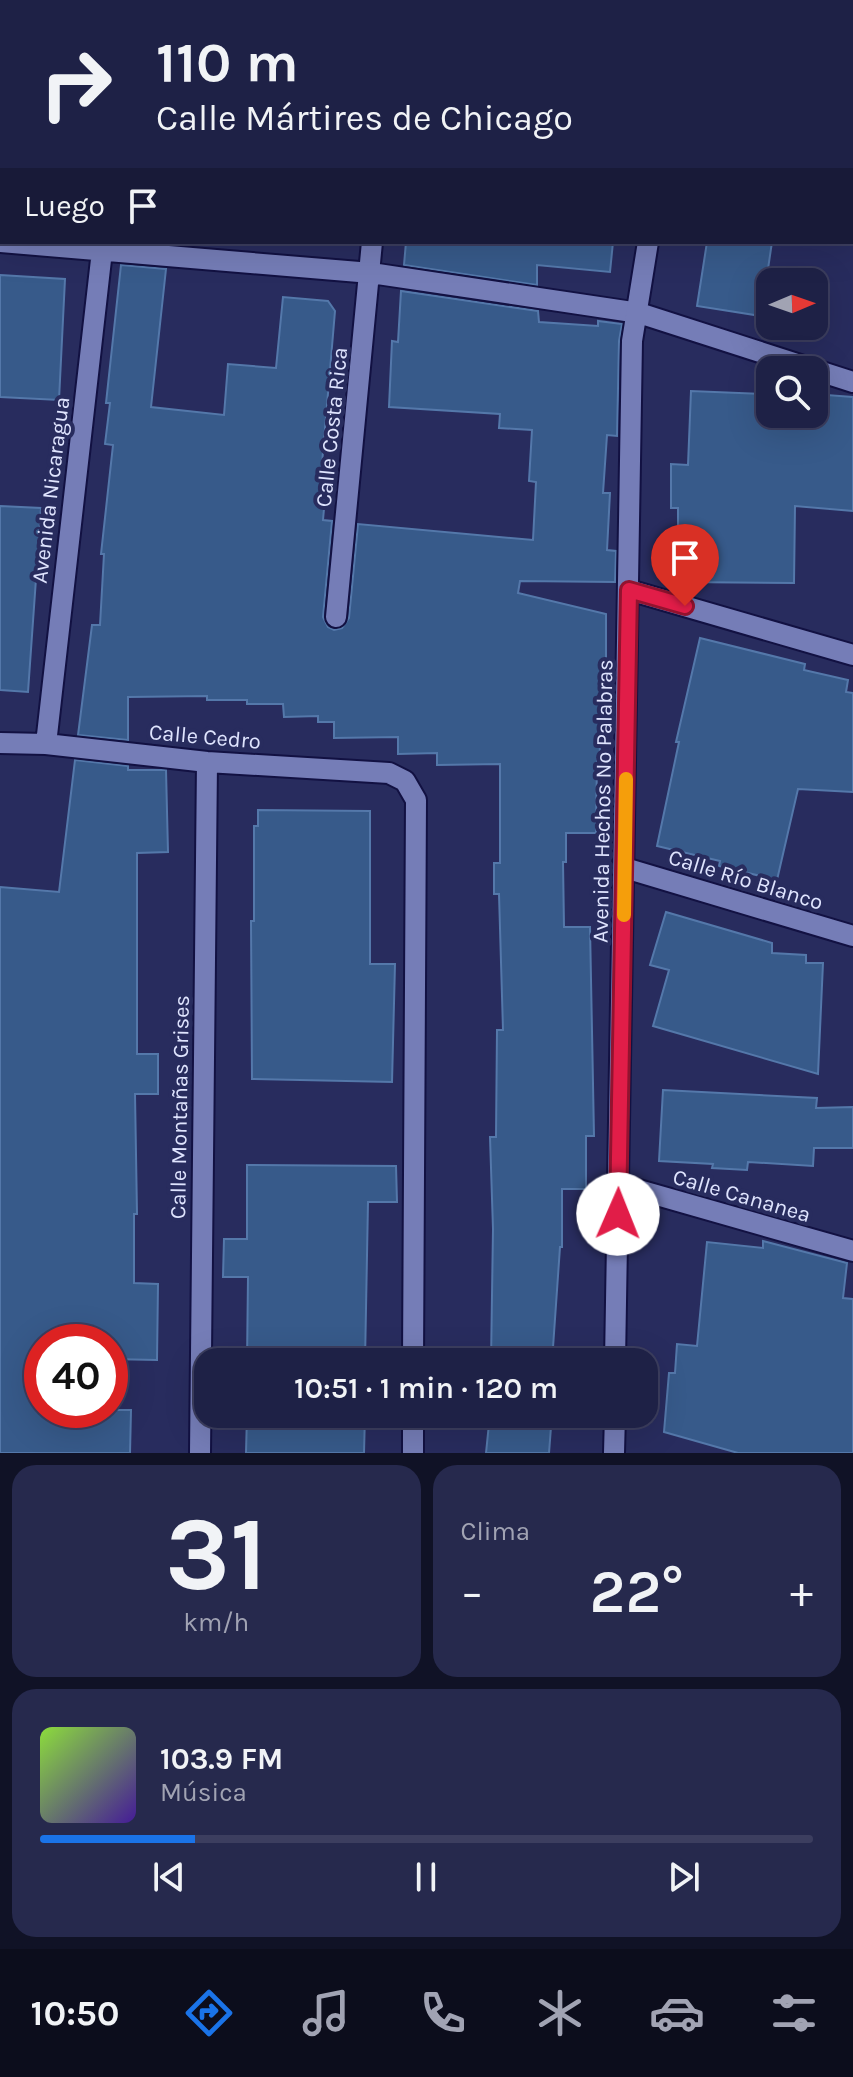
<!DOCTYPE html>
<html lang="es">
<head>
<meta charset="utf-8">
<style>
	body { margin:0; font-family:Karla,sans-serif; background:#26294d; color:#f1f3f6; height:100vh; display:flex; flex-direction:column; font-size:30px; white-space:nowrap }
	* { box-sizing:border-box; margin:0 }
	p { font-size:26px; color:#a1a3b3 }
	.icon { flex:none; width:44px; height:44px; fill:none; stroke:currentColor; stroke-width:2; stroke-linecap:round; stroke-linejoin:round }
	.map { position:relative; height:1453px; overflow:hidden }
	.sheet { display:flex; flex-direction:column; gap:12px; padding:12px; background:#101226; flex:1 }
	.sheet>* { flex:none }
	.hud { position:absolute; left:0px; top:0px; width:854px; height:244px; box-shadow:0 8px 32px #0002,0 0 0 2px #3c3e5f; background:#1e2146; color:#f1f3f6; overflow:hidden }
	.needle { width:52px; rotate:88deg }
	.buttons { position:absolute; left:756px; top:268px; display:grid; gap:16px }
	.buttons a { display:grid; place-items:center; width:72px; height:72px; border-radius:16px; background:#1e2146; box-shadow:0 8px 32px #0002,0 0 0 2px #3c3e5f; font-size:40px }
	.speed { position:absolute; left:24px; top:1324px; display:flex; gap:16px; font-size:40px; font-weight:700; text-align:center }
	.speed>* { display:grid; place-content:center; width:104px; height:104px; border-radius:50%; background:#1e2146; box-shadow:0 8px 32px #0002,0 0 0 2px #3c3e5f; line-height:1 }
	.speed .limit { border:12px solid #d22; background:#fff; color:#111 }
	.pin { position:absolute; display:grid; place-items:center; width:68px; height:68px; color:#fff; margin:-82px -34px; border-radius:50% 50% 50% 0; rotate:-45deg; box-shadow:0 0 8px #0007 }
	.pin .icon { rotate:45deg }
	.me { position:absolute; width:88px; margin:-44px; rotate:1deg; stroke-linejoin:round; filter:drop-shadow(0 0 6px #0008) }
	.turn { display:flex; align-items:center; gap:28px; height:168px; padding:0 24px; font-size:36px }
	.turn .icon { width:104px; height:104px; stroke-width:2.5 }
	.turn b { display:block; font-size:56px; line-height:68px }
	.then { display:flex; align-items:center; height:76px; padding:0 24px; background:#0003; gap:16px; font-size:30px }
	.big { font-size:60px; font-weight:600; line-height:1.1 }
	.sheet .card { flex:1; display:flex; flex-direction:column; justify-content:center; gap:12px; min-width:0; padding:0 28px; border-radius:24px; background:#26294d }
	.sheet .dial { align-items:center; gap:0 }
	.dial b { font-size:104px; line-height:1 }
	.song { display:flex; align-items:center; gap:24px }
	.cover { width:96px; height:96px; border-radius:12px; background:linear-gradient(135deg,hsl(90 70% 55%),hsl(260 70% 35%)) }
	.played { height:8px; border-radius:4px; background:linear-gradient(90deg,#1a73e8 20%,#3c3e5f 20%) }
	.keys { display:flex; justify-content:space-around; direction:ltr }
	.heat { display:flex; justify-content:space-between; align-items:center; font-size:44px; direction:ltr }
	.sheet .tiles { flex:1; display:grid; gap:12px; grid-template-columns:1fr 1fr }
	.card:last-child { grid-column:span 2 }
	.trip { position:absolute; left:194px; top:1348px; width:464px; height:80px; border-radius:24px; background:#1e2146; box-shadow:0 8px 32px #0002,0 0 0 2px #3c3e5f; font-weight:600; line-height:80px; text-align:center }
	.dock { display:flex; height:128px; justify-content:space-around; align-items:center; background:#0c0d1c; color:#a1a3b3 }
	.dock .icon { width:56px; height:56px }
	.dock .on { color:#1a73e8 }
	.dock b { font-size:36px; color:#f1f3f6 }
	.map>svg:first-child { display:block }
</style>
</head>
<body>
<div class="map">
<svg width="853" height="1453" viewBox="0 0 853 1453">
	<rect width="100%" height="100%" fill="#282c5e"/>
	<path fill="#375a8a" stroke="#5478aa" stroke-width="2" d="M406 242H613L610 272 537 265V285L404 265Z
		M707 242H772L761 316 697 306Z
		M121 265 166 269 151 407 224 415 228 364 276 368 283 297 328 301 335 311 322 464H328L323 520 332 521 323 617 328 627 334 630 342 628 349 618 358 524 533 540 536 482 529 481 532 430 499 428 500 414 389 407 392 341 398 342 401 291 538 311 539 322 598 326V321L622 324 619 341 617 436 607 435 603 493H610L607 550 616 551 615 582 520 581 518 593 606 614V703H599L600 759H597L596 833H566V862H563L564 927H590L594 1136H586V1189H562V1247H560L552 1362H491L493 1229 490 1137H496L497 1030H503L499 894H494V863H500V764L437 765V753L398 754V737L334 738V722H318V716L284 717 283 704H247V700H207V696L128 697V740L78 735 92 625H100L104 554H101L113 445 105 444 110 403H106Z
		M0 275 65 279 59 400 0 397Z
		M764 390H770V414H814V394L853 397V511L795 506 794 583 678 582V508H671V464L688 465 691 391 763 394Z
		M0 506 41 508 28 692 0 690Z
		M700 638 805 664 804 670 848 680 846 692 853 693V792L798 789 777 880 719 866 720 861 657 846 679 742H676Z
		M75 760 128 766V770H166L168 852 137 853V1054H158V1094H135L137 1214H134V1283L158 1284 157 1360 110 1359V1342H42V1410H131L130 1453H0V887L59 892Z
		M258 810 370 811V964H395L392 1082 252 1079 251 921H254V826H258Z
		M666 912 772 943V953L806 955V963H823L818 1074 653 1026 669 970 650 965Z
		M663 1090 817 1098 816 1108 853 1107V1148H814L813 1166 748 1162 747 1170 712 1168 713 1164 659 1161Z
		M247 1165 396 1166 397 1202H368L365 1362H247L248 1277H223L224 1239H247Z
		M763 1241 847 1263 843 1298 853 1299V1453H738L664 1432 669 1373H675L677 1344 697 1346 707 1242 763 1248Z
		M247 1414H365L364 1453H246Z
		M490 1414H552L549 1453H486Z"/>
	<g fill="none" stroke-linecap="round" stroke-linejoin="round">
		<defs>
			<path id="minor" d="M381 2V0
				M852 100H853
				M0 242 371 273 639 313
				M629 590 853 655
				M336 617 372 242
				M0 743 46 744 207 762 389 773 405 781 416 800 413 1362
				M46 744 103 242
				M625 868 853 936
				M618 1184 853 1251
				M200 1453 207 762
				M413 1453V1414"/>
			<path id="tertiary" d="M680 2V0
				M639 313 853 382
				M615 1362 632 341 648 242
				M614 1453 615 1414"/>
		</defs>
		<use href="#minor" stroke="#121142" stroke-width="24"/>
		<use href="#tertiary" stroke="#121142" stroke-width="24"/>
		<use href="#minor" stroke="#757db7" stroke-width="20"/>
		<use href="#tertiary" stroke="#757db7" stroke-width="20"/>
	</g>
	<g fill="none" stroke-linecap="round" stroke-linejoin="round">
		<defs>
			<path id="route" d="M618 1214 629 590 685 606"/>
		</defs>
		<use href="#route" stroke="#92132f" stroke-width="20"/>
		<use href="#route" stroke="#e11d48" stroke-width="14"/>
		<path stroke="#f59e0b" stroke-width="14" d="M624 915 626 779"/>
	</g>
	<g text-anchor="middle" stroke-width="8" stroke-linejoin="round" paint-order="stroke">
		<g font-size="22" fill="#dfe4fe" stroke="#282c5e">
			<text transform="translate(331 427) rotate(-84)" y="8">Calle Costa Rica</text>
			<text transform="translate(50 490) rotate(-83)" y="8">Avenida Nicaragua</text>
			<text transform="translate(205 736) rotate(5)" y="8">Calle Cedro</text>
			<text transform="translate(602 801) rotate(-89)" y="8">Avenida Hechos No Palabras</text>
			<text transform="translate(746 879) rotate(17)" y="8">Calle Río Blanco</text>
			<text transform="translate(179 1107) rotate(-89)" y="8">Calle Montañas Grises</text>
			<text transform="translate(742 1195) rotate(16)" y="8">Calle Cananea</text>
		</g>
	</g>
</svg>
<div class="buttons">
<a><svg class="needle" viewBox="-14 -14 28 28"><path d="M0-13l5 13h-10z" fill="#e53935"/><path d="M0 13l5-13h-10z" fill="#a1a3b3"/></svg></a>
<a><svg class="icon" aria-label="search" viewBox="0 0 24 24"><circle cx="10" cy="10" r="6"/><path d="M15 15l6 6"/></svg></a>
</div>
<div class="speed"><div class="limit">40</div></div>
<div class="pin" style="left:685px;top:606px;background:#d93025"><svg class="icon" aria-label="arrive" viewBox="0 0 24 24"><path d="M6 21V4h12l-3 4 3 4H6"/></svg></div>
<svg class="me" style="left:618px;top:1214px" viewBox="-20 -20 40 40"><circle r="19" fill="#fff"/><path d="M0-13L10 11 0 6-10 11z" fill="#e11d48"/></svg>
<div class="trip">10:51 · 1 min · 120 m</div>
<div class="hud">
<div class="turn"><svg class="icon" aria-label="right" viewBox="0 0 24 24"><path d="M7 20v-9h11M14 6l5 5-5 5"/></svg><div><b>110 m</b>Calle Mártires de Chicago</div></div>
<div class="then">Luego<svg class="icon" aria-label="arrive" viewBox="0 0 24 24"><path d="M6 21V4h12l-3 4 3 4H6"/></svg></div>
</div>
</div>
<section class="sheet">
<div class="tiles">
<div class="card dial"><b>31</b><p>km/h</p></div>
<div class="card"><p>Clima</p>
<div class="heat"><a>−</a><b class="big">22°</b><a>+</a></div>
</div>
<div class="card">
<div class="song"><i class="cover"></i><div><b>103.9 FM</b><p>Música</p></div></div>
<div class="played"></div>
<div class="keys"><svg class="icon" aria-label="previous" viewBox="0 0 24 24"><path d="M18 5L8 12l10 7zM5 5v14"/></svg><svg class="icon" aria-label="pause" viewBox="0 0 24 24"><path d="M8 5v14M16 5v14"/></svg><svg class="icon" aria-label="next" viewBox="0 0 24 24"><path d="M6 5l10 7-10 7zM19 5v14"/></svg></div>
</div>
</div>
</section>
<nav class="dock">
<b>10:50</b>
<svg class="icon on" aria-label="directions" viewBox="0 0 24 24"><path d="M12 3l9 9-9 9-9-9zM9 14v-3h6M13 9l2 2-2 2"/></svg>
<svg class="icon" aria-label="music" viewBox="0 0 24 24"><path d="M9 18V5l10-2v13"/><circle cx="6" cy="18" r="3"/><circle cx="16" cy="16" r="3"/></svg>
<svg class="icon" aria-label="phone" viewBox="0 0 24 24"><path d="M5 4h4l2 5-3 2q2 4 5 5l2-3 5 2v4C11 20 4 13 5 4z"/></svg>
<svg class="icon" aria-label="climate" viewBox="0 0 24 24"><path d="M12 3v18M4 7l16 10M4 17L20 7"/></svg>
<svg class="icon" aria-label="car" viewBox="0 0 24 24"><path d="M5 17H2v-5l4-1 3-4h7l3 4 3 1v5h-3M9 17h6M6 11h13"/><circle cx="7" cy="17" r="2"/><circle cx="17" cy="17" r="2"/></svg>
<svg class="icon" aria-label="filters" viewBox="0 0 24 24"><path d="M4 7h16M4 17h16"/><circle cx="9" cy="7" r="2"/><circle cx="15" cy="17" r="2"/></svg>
</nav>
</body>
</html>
